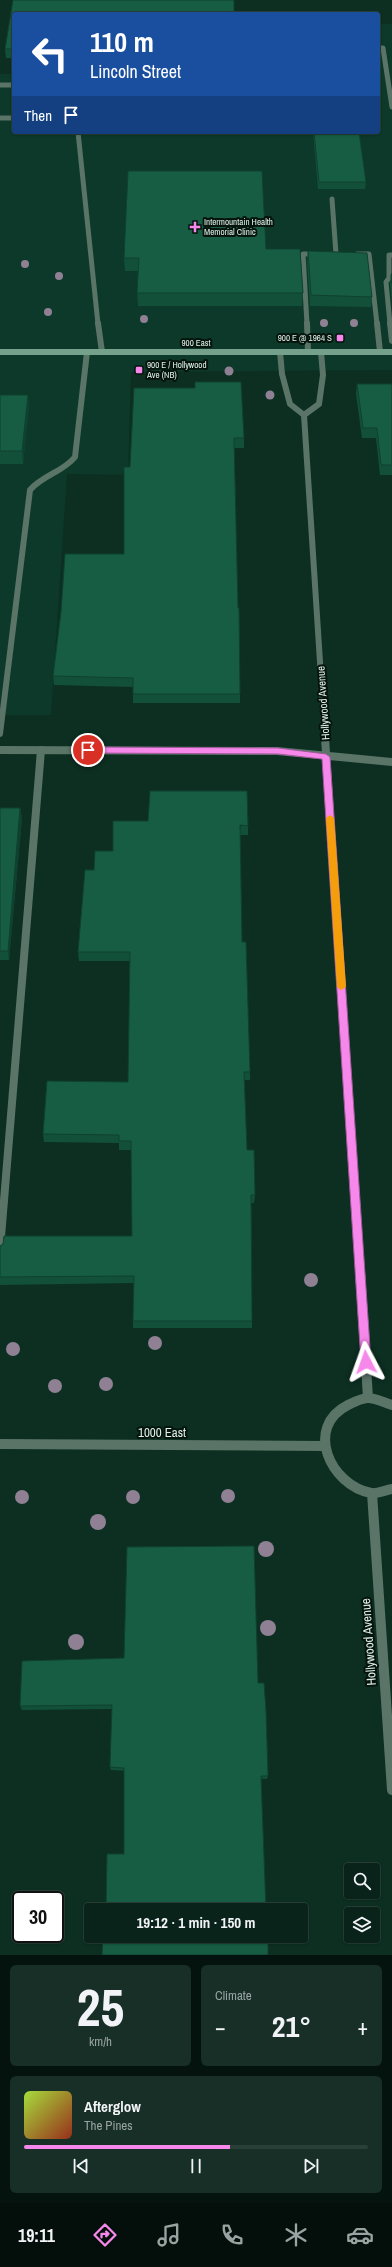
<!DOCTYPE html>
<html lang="en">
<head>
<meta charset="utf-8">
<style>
	body { margin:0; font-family:"Archivo Narrow",sans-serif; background:#172f27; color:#f1f3f6; height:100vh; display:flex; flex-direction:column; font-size:15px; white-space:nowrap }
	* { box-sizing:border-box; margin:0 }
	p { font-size:13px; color:#99a4a2 }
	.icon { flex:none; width:22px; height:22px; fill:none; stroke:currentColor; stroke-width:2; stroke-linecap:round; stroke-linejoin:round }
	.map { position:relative; height:1955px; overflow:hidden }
	.drawer { display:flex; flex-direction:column; gap:10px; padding:10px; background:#05130e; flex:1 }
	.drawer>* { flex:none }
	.banner { position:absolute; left:12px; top:12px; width:368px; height:122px; border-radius:4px; box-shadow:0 1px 3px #0004,0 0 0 1px #294039; background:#1a4fa0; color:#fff; overflow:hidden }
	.buttons { position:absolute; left:344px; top:1863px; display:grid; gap:8px }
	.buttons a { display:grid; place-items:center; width:36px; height:36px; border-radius:4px; background:#09231a; box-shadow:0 1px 3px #0004,0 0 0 1px #294039; font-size:20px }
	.speed { position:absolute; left:12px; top:1891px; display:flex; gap:8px; font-size:20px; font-weight:700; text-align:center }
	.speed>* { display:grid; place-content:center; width:52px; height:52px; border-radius:50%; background:#09231a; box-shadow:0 1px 3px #0004,0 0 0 1px #294039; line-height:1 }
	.speed .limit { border:2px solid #111; border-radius:6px; background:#fff; color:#111 }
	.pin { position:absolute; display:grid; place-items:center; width:34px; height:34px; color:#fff; margin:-17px; border:2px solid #fff; border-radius:50%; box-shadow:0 1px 4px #0007 }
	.me { position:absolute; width:44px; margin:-22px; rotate:356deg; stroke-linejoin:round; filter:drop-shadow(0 0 3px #0008) }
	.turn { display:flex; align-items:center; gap:14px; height:84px; padding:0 12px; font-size:18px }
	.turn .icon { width:52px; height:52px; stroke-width:2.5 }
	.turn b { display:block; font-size:28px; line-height:34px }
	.then { display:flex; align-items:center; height:38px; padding:0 12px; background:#0003; gap:8px; font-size:15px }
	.big { font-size:30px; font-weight:700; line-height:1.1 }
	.drawer .tile { flex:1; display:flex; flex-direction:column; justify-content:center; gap:6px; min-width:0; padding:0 14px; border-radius:6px; background:#172f27 }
	.drawer .dial { align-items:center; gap:0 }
	.dial b { font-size:52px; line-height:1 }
	.song { display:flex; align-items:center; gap:12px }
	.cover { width:48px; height:48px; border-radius:6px; background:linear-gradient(135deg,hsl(80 70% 55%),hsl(10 70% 35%)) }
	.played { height:4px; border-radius:2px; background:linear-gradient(90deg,#f788eb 60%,#294039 60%) }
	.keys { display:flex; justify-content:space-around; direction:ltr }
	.heat { display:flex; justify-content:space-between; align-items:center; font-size:22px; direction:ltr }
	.drawer .tiles { flex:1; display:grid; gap:10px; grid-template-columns:1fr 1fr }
	.tile:last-child { grid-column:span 2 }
	.trip { position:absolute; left:84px; top:1903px; width:224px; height:40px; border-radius:4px; background:#09231a; box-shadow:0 1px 3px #0004,0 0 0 1px #294039; font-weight:700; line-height:40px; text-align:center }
	.dock { display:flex; height:64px; justify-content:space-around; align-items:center; background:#040e0a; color:#99a4a2 }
	.dock .icon { width:28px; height:28px }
	.dock .on { color:#f788eb }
	.dock b { font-size:18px; color:#f1f3f6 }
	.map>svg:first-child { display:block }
</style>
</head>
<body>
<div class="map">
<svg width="392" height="1955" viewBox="0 0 392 1955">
	<rect width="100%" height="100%" fill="#0c2f22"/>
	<path fill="#0c3929" d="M378 24H392V370L131 372 128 475 67 474 51 715H0V74H14V132H378Z"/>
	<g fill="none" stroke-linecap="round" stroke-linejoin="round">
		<path stroke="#5a7468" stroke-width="5" d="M378 48H383L392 107
			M0 118H14
			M78 132 98 324
			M332 199 336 254
			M357 254H369L377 324
			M307 324 303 254H317
			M390 324 386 282 389 278V255H392"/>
		<path stroke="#5a7468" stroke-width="6" d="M98 323 102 352
			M307 323 308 352
			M377 323 380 352
			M390 323 392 341
			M0 734 30 490C43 475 63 472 75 457L87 352"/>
		<path stroke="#5a7468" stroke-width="8" d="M0 1249 41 750"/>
		<path stroke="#5a7468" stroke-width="5" d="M0 85H14"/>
		<path stroke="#5a7468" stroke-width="6" d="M280 352 282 374 290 404 304 415 325 739
			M304 415 319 404 323 375 321 352"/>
		<path stroke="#5a7468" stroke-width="8" d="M325 738 360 1272
			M0 750 277 751 392 762"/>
		<path stroke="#5a7468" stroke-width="10" d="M360 1271 368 1398
			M392 1405C385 1403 376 1398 368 1398 362 1398 354 1402 348 1405 304 1427 330 1485 371 1493 378 1494 385 1490 392 1489
			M0 1444 324 1446
			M372 1493 392 1790"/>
		<path stroke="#75a08c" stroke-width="6" d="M0 352H392"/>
	</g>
	<g fill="#8f8094">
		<circle cx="25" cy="264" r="4"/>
		<circle cx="59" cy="276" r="4"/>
		<circle cx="48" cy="312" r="4"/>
		<circle cx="144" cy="319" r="4"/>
		<circle cx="324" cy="323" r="4"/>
		<circle cx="354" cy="323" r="4"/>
		<circle cx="229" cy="371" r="4.5"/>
		<circle cx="270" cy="395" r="4.5"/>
		<circle cx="311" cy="1280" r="7"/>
		<circle cx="155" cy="1343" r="7"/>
		<circle cx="13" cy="1349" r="7"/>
		<circle cx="106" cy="1384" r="7"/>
		<circle cx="55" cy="1386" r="7"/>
		<circle cx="228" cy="1496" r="7"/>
		<circle cx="22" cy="1497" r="7"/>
		<circle cx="133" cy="1497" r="7"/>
		<circle cx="98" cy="1522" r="8"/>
		<circle cx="266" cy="1549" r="8"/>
		<circle cx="268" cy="1628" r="8"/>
		<circle cx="76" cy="1642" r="8"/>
	</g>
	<path fill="#13503a" d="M14 14V58H6L5 49Z
		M313 132H359L366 182 365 189H318Z
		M266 249 303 293 302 306H138L137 293 138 271H125L124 258Z
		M308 251 372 297 371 307 310 306 307 262Z
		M392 273V303L390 283 391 275Z
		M357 384H392V478V475H380L376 438H362L356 394Z
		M134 388 244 438V448H234L240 694V703H133V687L54 685 53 676 124 554 130 467Z
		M0 395H28L29 408 23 464H0Z
		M0 808H20L22 818 9 960H0Z
		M113 821 248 826V835H240L242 942 250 1072V1080H244L247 1150 255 1195 254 1203H251L252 1321V1328H133V1321L134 1283 0 1285V1246L132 1236 131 1150H119V1143L44 1142 43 1134 128 1082 130 961H79L78 952 94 870 113 851Z
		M258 1683 268 1776 267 1779 111 1770 110 1767 112 1709 22 1710 20 1706Z"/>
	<path fill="#0f4130" d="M28 395 29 408 23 464 22 451Z
		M20 808 22 818 9 960 8 951Z"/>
	<path fill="#165d44" stroke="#0f4130" d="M13 0H234V14H14V49H5Z
		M314 132H359L366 182H319Z
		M128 171H262L266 249H300L303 293H137L139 258H124Z
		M308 251 367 253 372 297 311 295Z
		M392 273V284L391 275Z
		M195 382H241L244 438H234L238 608H239L240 694H133V678L53 676 61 612 65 554H124V467H130L134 388H195Z
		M357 384H392V465H381L377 428H363Z
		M0 395H28L22 451H0Z
		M150 791H247L248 826 240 825 242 942H246L250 1072H244L247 1150H254L255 1195H251L252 1321H133L134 1276 0 1277V1246L3 1244 4 1236H132L131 1141H119V1135L43 1134 47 1081 128 1082 130 952H78L85 870H94L95 851H113V821H148Z
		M0 808H20L8 951H0Z
		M254 1546 258 1683H264L266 1711 268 1776H261L266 1910H106L107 1854H124V1768L110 1767 112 1705 20 1706 22 1661 124 1658 127 1547Z
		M103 1936H268V1955H102Z"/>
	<path fill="#f788eb" stroke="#a15899" d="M88 747 278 748 326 754 330 757 371 1362 370 1365 366 1367 361 1362 322 759 278 754 88 753 84 750Z"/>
	<path fill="#f59e0b" d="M330 815 334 818 346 987 341 990 337 987 326 818Z"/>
	<g fill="#f788eb" stroke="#06140e" stroke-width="1.5">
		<path d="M193 221h4v4h4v4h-4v4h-4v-4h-4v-4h4z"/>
		<rect x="336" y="334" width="8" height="8" rx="2"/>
		<rect x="135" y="366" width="8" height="8" rx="2"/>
	</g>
	<g text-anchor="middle" stroke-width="4" stroke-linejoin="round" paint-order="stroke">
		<g font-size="9" fill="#def1e7" stroke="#06140e" text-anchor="start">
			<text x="204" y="225">Intermountain Health<tspan x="204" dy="10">Memorial Clinic</tspan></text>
			<text x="332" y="341" text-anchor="end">900 E @ 1964 S</text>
			<text x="147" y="368">900 E / Hollywood<tspan x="147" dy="10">Ave (NB)</tspan></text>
		</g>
		<g font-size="9" fill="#def1e7" stroke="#06140e">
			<text x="196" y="346">900 East</text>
		</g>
		<g font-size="11" fill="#def1e7" stroke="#06140e">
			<text transform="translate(323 703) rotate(-94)" y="4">Hollywood Avenue</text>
		</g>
		<g font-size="13" fill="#def1e7" stroke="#06140e">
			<text x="162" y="1437">1000 East</text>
			<text transform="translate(368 1642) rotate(-94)" y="5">Hollywood Avenue</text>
		</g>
	</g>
</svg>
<div class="buttons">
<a><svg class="icon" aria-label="search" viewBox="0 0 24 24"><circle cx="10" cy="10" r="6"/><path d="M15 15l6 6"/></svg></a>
<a><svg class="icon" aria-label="layers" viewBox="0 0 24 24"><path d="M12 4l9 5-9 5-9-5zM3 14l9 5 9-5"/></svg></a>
</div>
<div class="speed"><div class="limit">30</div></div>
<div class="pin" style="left:88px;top:750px;background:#d93025"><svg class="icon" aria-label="arrive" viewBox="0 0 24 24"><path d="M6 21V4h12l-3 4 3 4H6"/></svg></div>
<svg class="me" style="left:366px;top:1362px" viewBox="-20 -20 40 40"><path d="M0-17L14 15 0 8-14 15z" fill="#f788eb" stroke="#fff" stroke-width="4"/></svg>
<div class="trip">19:12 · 1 min · 150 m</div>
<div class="banner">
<div class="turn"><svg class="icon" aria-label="left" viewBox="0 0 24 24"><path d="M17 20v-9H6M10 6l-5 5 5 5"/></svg><div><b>110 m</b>Lincoln Street</div></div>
<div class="then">Then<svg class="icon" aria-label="arrive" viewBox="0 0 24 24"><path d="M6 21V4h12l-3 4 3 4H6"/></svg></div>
</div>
</div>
<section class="drawer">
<div class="tiles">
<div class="tile dial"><b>25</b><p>km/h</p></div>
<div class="tile"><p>Climate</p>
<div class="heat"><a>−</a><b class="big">21°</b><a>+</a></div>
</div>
<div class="tile">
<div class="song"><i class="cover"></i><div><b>Afterglow</b><p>The Pines</p></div></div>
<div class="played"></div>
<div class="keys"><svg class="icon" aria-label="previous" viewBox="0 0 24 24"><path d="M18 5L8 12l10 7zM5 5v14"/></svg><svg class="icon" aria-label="pause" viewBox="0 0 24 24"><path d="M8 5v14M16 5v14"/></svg><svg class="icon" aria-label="next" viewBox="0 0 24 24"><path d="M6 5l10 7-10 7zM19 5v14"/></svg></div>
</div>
</div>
</section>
<nav class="dock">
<b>19:11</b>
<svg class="icon on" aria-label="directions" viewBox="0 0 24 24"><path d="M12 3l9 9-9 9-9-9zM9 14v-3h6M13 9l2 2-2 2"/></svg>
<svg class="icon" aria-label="music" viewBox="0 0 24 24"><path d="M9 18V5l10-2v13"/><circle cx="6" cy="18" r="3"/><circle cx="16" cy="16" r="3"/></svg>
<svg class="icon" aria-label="phone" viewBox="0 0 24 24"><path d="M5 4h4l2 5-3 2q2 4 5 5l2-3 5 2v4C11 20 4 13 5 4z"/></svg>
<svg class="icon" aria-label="climate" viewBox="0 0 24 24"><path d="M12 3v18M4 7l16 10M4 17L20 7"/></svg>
<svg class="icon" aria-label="car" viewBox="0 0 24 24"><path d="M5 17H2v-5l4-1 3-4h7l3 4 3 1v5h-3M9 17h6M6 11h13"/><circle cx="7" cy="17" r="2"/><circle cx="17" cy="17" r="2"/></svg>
</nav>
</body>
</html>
